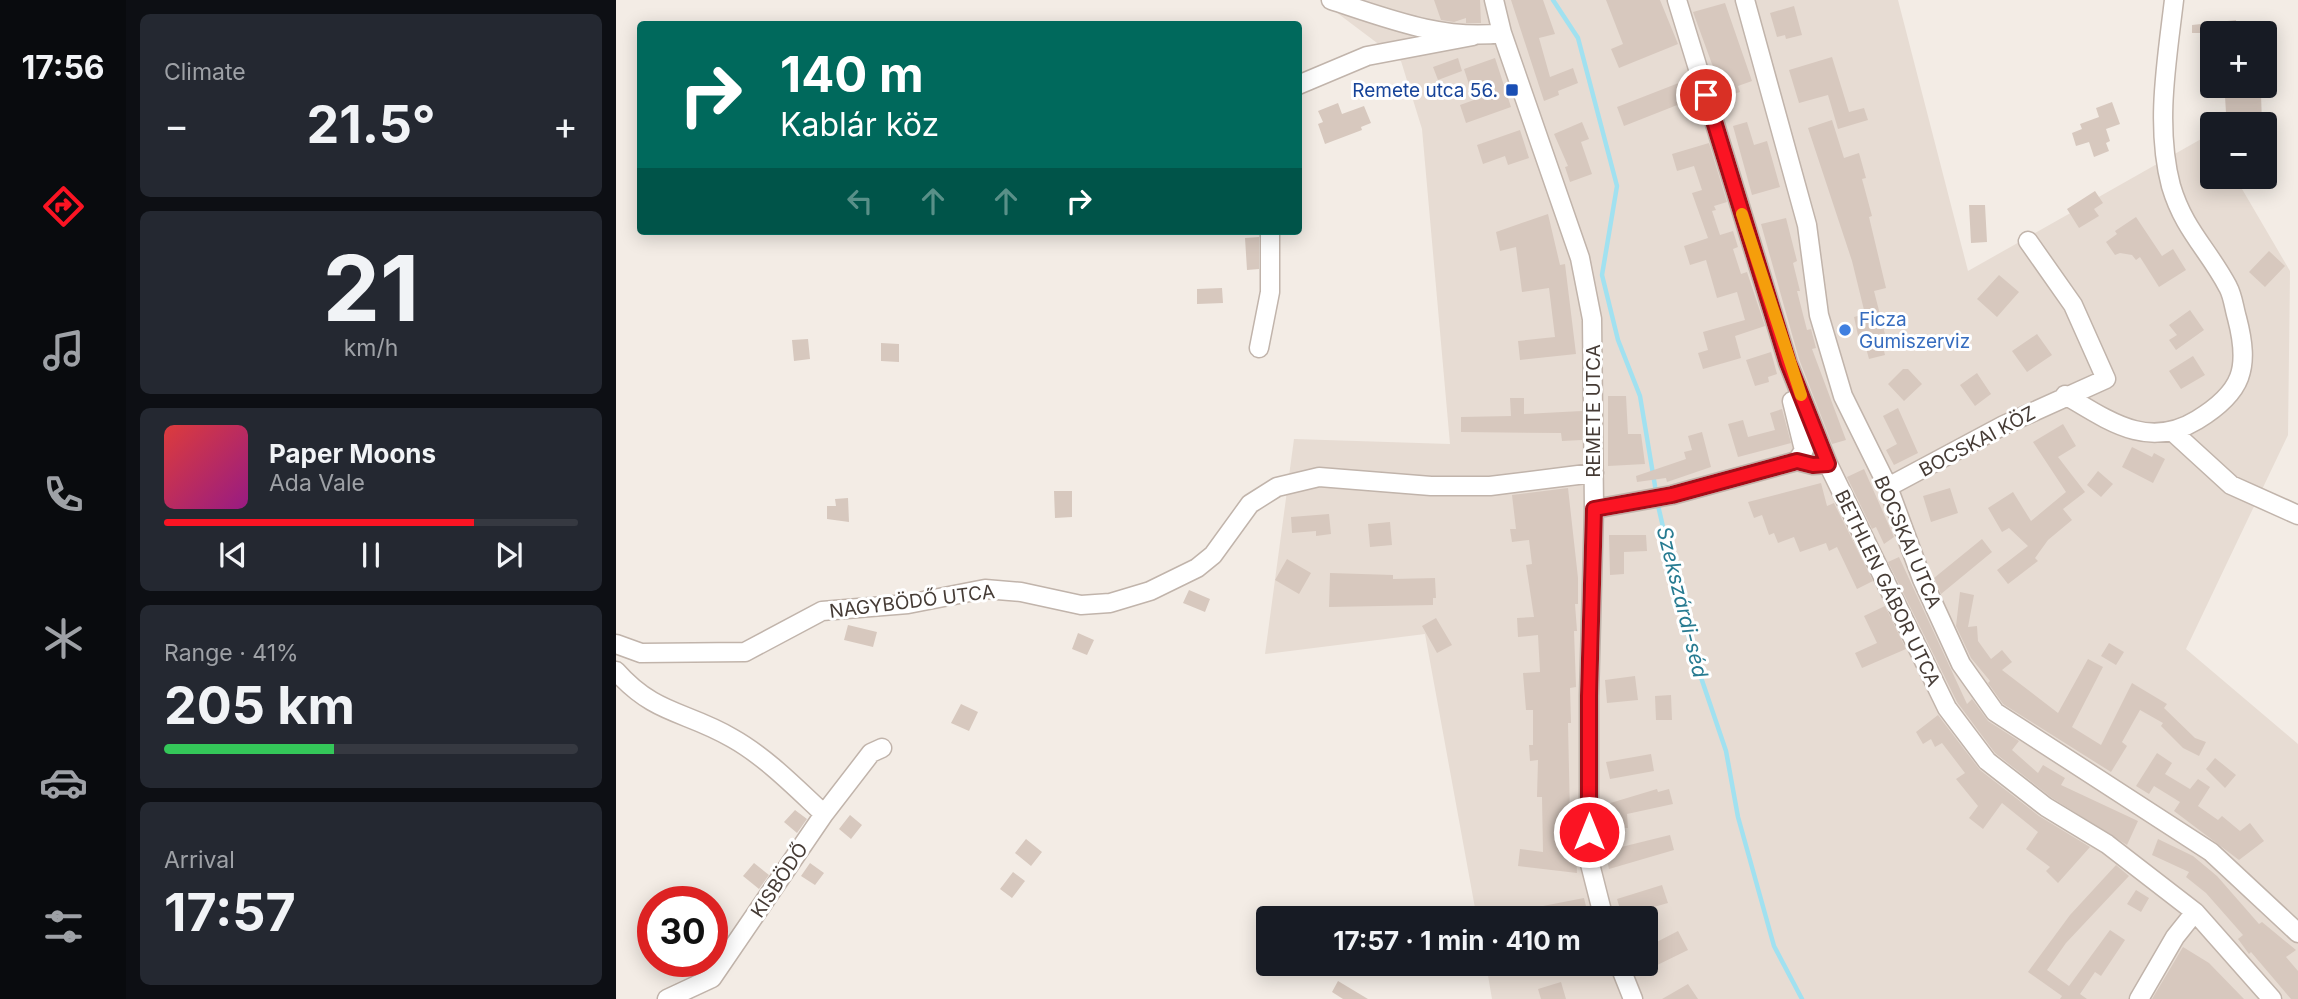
<!DOCTYPE html>
<html lang="en">
<head>
<meta charset="utf-8">
<style>
	body { margin:0; font-family:Inter,sans-serif; background:#242831; color:#f1f3f6; height:100vh; display:flex; flex-direction:column; font-size:26px; white-space:nowrap }
	* { box-sizing:border-box; margin:0 }
	p { font-size:23px; color:#9ea1a6 }
	.icon { flex:none; width:38px; height:38px; fill:none; stroke:currentColor; stroke-width:2; stroke-linecap:round; stroke-linejoin:round }
	.map { position:relative; flex:1; overflow:hidden }
	.details { display:flex; flex-direction:column; gap:14px; padding:14px; background:#0d0f14; width:490px }
	.details>* { flex:none }
	.top-card { position:absolute; left:21px; top:21px; width:665px; height:214px; border-radius:7px; box-shadow:0 4px 18px #0003; background:#00695c; color:#fff; overflow:hidden }
	.fabs { position:absolute; left:1584px; top:21px; display:grid; gap:14px }
	.fabs a { display:grid; place-items:center; width:77px; height:77px; border-radius:7px; background:#171b24; box-shadow:0 4px 18px #0003; font-size:35px }
	.speed { position:absolute; left:21px; top:886px; display:flex; gap:14px; font-size:35px; font-weight:700; text-align:center }
	.speed>* { display:grid; place-content:center; width:91px; height:91px; border-radius:50%; background:#171b24; box-shadow:0 4px 18px #0003; line-height:1 }
	.speed .limit { border:10px solid #d22; background:#fff; color:#111 }
	.pin { position:absolute; display:grid; place-items:center; width:60px; height:60px; color:#fff; margin:-30px; border:4px solid #fff; border-radius:50%; box-shadow:0 2px 7px #0007 }
	.me { position:absolute; width:77px; margin:-38px; rotate:0deg; stroke-linejoin:round; filter:drop-shadow(0 0 5px #0008) }
	.turn { display:flex; align-items:center; gap:24px; height:147px; padding:0 28px; font-size:32px }
	.turn .icon { width:91px; height:91px; stroke-width:2.5 }
	.turn b { display:block; font-size:49px; line-height:60px }
	.lanes { display:flex; align-items:center; height:66px; padding:0 28px; background:#0003; justify-content:center; gap:35px; direction:ltr }
	.lanes .off { opacity:.35 }
	.big { font-size:52px; font-weight:700; line-height:1.1 }
	.details .tile { flex:1; display:flex; flex-direction:column; justify-content:center; gap:10px; min-width:0; padding:0 24px; border-radius:10px; background:#242831 }
	.details .dial { align-items:center; gap:0 }
	.dial b { font-size:91px; line-height:1 }
	.song { display:flex; align-items:center; gap:21px }
	.cover { width:84px; height:84px; border-radius:10px; background:linear-gradient(135deg,hsl(0 70% 55%),hsl(310 70% 35%)) }
	.played { height:7px; border-radius:4px; background:linear-gradient(90deg,#fb1423 75%,#363941 75%) }
	.keys { display:flex; justify-content:space-around; direction:ltr }
	.heat { display:flex; justify-content:space-between; align-items:center; font-size:38px; direction:ltr }
	.charge { height:10px; border-radius:5px; background:linear-gradient(90deg,#34c759 41%,#363941 0) }
	.trip { position:absolute; left:640px; top:906px; width:402px; height:70px; border-radius:7px; background:#171b24; box-shadow:0 4px 18px #0003; font-weight:700; line-height:70px; text-align:center }
	main { display:flex; flex:1; min-height:0 }
	.tab-bar { display:flex; flex-direction:column; width:126px; justify-content:space-around; align-items:center; background:#090b0e; color:#9ea1a6 }
	.tab-bar .icon { width:49px; height:49px }
	.tab-bar .current { color:#fb1423 }
	.tab-bar b { font-size:32px; color:#f1f3f6 }
	.map>svg:first-child { display:block }
</style>
</head>
<body>
<main>
<nav class="tab-bar">
<b>17:56</b>
<svg class="icon current" aria-label="directions" viewBox="0 0 24 24"><path d="M12 3l9 9-9 9-9-9zM9 14v-3h6M13 9l2 2-2 2"/></svg>
<svg class="icon" aria-label="music" viewBox="0 0 24 24"><path d="M9 18V5l10-2v13"/><circle cx="6" cy="18" r="3"/><circle cx="16" cy="16" r="3"/></svg>
<svg class="icon" aria-label="phone" viewBox="0 0 24 24"><path d="M5 4h4l2 5-3 2q2 4 5 5l2-3 5 2v4C11 20 4 13 5 4z"/></svg>
<svg class="icon" aria-label="climate" viewBox="0 0 24 24"><path d="M12 3v18M4 7l16 10M4 17L20 7"/></svg>
<svg class="icon" aria-label="car" viewBox="0 0 24 24"><path d="M5 17H2v-5l4-1 3-4h7l3 4 3 1v5h-3M9 17h6M6 11h13"/><circle cx="7" cy="17" r="2"/><circle cx="17" cy="17" r="2"/></svg>
<svg class="icon" aria-label="filters" viewBox="0 0 24 24"><path d="M4 7h16M4 17h16"/><circle cx="9" cy="7" r="2"/><circle cx="15" cy="17" r="2"/></svg>
</nav>
<section class="details">
<div class="tile"><p>Climate</p>
<div class="heat"><a>−</a><b class="big">21.5°</b><a>+</a></div>
</div>
<div class="tile dial"><b>21</b><p>km/h</p></div>
<div class="tile">
<div class="song"><i class="cover"></i><div><b>Paper Moons</b><p>Ada Vale</p></div></div>
<div class="played"></div>
<div class="keys"><svg class="icon" aria-label="previous" viewBox="0 0 24 24"><path d="M18 5L8 12l10 7zM5 5v14"/></svg><svg class="icon" aria-label="pause" viewBox="0 0 24 24"><path d="M8 5v14M16 5v14"/></svg><svg class="icon" aria-label="next" viewBox="0 0 24 24"><path d="M6 5l10 7-10 7zM19 5v14"/></svg></div>
</div>
<div class="tile"><p>Range · 41%</p><b class="big">205 km</b><div class="charge"></div></div>
<div class="tile"><p>Arrival</p><b class="big">17:57</b></div>
</section>
<div class="map">
<svg width="1682" height="999" viewBox="0 0 1682 999">
	<rect width="100%" height="100%" fill="#f3ece5"/>
	<path fill="#e7dcd3" d="M704 0H1282L1352 271 1594 134 1596 177H1619L1674 271 1672 435 1570 649 1682 744V999H876L870 964H1031V919H861L809 634 649 654 678 439 834 444 806 129 785 61Z"/>
	<g fill="none" stroke-linecap="round" stroke-linejoin="round">
		<path stroke="#a1e1f0" stroke-width="4.5" d="M937 0 962 38 1001 186 986 275 1002 340 1024 396 1040 492
			M1041 501 1075 648 1110 751 1122 817 1158 946 1186 999"/>
	</g>
	<path fill="#d7c8be" d="M818 0H864L865 23H850V18L838 22 825 20Z
		M895 0H927L939 34 923 38 934 77 957 68 962 83 942 91 943 95 928 101Z
		M990 0H1044L1062 44 1003 68 995 49 1007 44Z
		M1109 3 1136 81 1122 86 1124 92 1108 97 1077 12Z
		M1178 6 1186 35 1170 39 1169 35 1161 37 1154 13Z
		M1620 20 1621 33H1576V25Z
		M1216 57 1233 112 1248 108 1252 120 1222 129 1212 95 1183 103 1173 70Z
		M842 58 846 71 822 80 817 67Z
		M879 58 895 107 850 123 844 105 858 100 848 69Z
		M1073 79 1079 98 1008 126 1001 107Z
		M1645 94 1646 124H1628L1627 112 1610 113 1609 96Z
		M1496 102 1504 124 1490 129 1494 141 1490 143 1493 151 1478 157 1473 142 1460 146 1456 133 1466 129 1464 124 1483 117 1480 108Z
		M722 103 726 114 748 106 755 123 745 127 746 130 709 144 702 124 707 122 702 111Z
		M1216 120 1228 158 1243 153 1250 178 1246 179 1256 216 1253 217 1270 288 1258 291 1272 346 1267 347 1269 355 1253 359 1250 348 1245 349 1238 317 1249 314 1236 261 1192 128Z
		M966 122 973 139 965 142 976 174 954 182 949 167 952 166 938 134Z
		M1131 122 1138 145 1151 141 1164 187 1136 195 1117 126Z
		M904 130 913 158 892 165 889 156 867 164 861 145Z
		M1093 143 1111 202 1098 206 1100 210 1096 211 1104 235 1117 231 1122 247 1117 249 1125 274 1131 272 1149 326 1119 336 1125 358 1087 369 1082 353 1092 350 1087 332 1129 320 1121 292 1101 298 1090 260 1074 265 1068 246 1092 238 1076 193 1086 190 1078 166 1061 171 1056 154Z
		M1479 191 1487 203 1478 209 1483 216 1463 228 1451 209Z
		M1353 205H1369L1371 242 1355 243Z
		M932 214 944 265 949 264 960 354 904 360 902 341 939 337 933 288 906 292 900 247 884 251 880 232Z
		M1520 217 1546 256 1557 249 1570 270 1543 287 1524 257 1520 260 1516 255 1504 253 1499 255 1490 242 1501 234 1499 231Z
		M1170 218 1181 261 1177 263 1184 291H1181L1191 330 1195 329 1200 348 1196 349 1230 440 1216 444 1183 359 1145 224Z
		M643 237V269L631 270 629 238Z
		M1653 251 1669 266 1649 287 1633 272Z
		M1383 275 1403 292 1381 317 1361 299Z
		M606 288 607 303 581 304V289Z
		M1574 310 1588 330 1560 350 1553 340 1561 335 1553 325Z
		M1421 334 1436 355 1411 372 1396 351Z
		M192 339 194 359 178 361 176 340Z
		M265 343 283 344V362L265 361Z
		M1155 352 1161 374 1152 377 1153 382 1139 386 1130 360Z
		M1577 356 1589 375 1565 389 1553 371Z
		M1287 369H1292L1306 384 1288 401 1272 384Z
		M1361 373 1375 394 1359 406 1344 385Z
		M992 396H1010L1012 434H1025L1029 464 992 466Z
		M894 398H908V414L966 411V440L946 441 945 433 845 432V417L895 416Z
		M1282 408 1302 453 1278 465 1270 450 1281 444 1267 416Z
		M1166 409 1175 443 1122 457 1112 424 1127 420 1132 437 1159 430 1154 413Z
		M1447 424 1460 446 1442 457 1469 492 1447 509 1456 520 1432 540 1419 558 1422 561 1392 584 1381 570 1412 546 1393 528 1386 532 1372 508 1397 492 1415 521 1450 492 1417 442Z
		M1086 432 1095 467 1051 482 1050 478 1021 482 1020 476 1070 459 1068 452 1076 450 1072 436Z
		M1516 447 1536 457 1538 453 1549 459 1537 483 1506 467Z
		M1248 469 1278 537 1268 544 1260 527 1256 529 1231 477Z
		M1482 471 1497 484 1485 497 1471 485Z
		M1205 483 1211 506 1218 503 1257 581 1241 589 1221 547 1213 551 1210 543 1184 552 1178 537 1162 543 1158 533 1153 535 1146 515 1138 518 1132 502Z
		M952 488 962 578V604H959L961 631H958L960 687 954 688 955 723H952L954 817H958L961 873 902 866 904 849 927 852 926 797H921L922 760 914 761 913 745H917V710H910L907 673 924 672 922 635 902 637 901 618 918 617 910 565 916 564 913 540 896 542 894 529H900L896 495Z
		M1334 488 1342 513 1315 522 1307 496Z
		M438 491H456V517L439 518Z
		M232 498 233 522 211 519V506H220L219 499Z
		M713 514 715 534 700 536V531L676 533 675 517Z
		M774 522 776 545 754 547 752 524Z
		M993 535H1030L1031 551 1008 552V574L994 575Z
		M1366 539 1376 552 1325 594 1318 578Z
		M1283 557 1351 704 1356 699 1372 721 1403 741 1396 750 1422 773 1427 765 1449 778 1445 785 1522 821 1511 845 1436 798 1379 753 1341 702 1272 562Z
		M671 559 695 573 683 594 659 580Z
		M714 573 777 575V579L819 578 820 598H817V605L713 607Z
		M573 590 594 599 589 612 567 603Z
		M1344 592 1358 595 1352 627 1361 626 1362 641 1375 659 1386 650 1396 662 1386 670 1442 713 1472 659 1487 667 1456 727 1485 745 1516 683 1551 704 1548 708 1579 738 1590 742 1583 756 1567 748 1545 726 1547 723 1524 710 1506 742 1511 746 1495 772 1387 704 1372 683 1374 681 1355 658 1340 626Z
		M1269 606 1290 649 1246 668 1239 653 1261 643 1248 616Z
		M820 618 836 645 821 653 806 626Z
		M232 625 261 632 257 647 228 640Z
		M462 633 478 640 471 655 456 649Z
		M1493 643 1508 652 1500 665 1485 656Z
		M1019 676 1022 700 991 703 989 680Z
		M1055 695 1056 720H1040L1039 696Z
		M345 704 362 712 353 731 335 723Z
		M1322 715 1364 770 1423 816 1474 847 1442 883 1430 871 1434 867 1410 849 1422 832 1386 803 1367 829 1353 818 1362 806 1340 779 1349 773 1326 743 1319 747 1315 739 1307 744 1300 732Z
		M1541 753 1556 763 1549 774 1574 789 1582 779 1594 787 1582 806 1602 820 1606 816 1624 831 1634 823 1648 841 1623 860 1558 811 1564 802 1538 786 1533 794 1520 786Z
		M1035 754 1038 771 994 779 990 762Z
		M1599 758 1620 775 1609 788 1590 769Z
		M1041 789 1042 792 1053 789 1057 804 1011 814 1012 828 991 827V804Z
		M179 810 191 819 181 833 168 822Z
		M234 815 246 825 235 839 223 829Z
		M1054 835 1058 850 993 869 989 851Z
		M410 839 426 852 415 866 399 853Z
		M1542 839 1577 856 1601 876 1643 924 1646 922 1680 950 1670 957 1682 971V999H1675L1635 952 1633 954 1622 939 1627 935 1590 893 1570 877 1573 872 1536 855Z
		M138 863 153 875 143 889 127 876Z
		M194 863 208 873 199 885 185 876Z
		M1500 865 1513 876 1450 943 1431 970 1453 986 1494 930 1509 940 1485 976 1479 972 1464 994 1471 999H1444L1446 996 1412 972 1454 915Z
		M397 872 409 881 396 898 384 889Z
		M1046 885 1052 903 1034 908 1036 912 1007 919 1001 899Z
		M1520 890 1533 898 1525 912 1511 904Z
		M968 898 973 919H929L927 906Z
		M1062 931 1072 950 1031 970V947Z
		M1567 947 1593 963 1628 999H1536Z
		M722 981 752 999H727L716 992Z
		M945 982 950 999H925L922 989Z
		M1072 984 1082 999H1046Z"/>
	<g fill="none" stroke-linecap="round" stroke-linejoin="round">
		<defs>
			<path id="street" d="M715 0C770 18 828 41 886 33
				M878 0 886 33 964 258 976 319 978 509 973 696V860L988 919
				M1061 0 1172 363 1212 464 1331 708 1371 761 1430 807 1491 844 1579 912 1656 999
				M1129 0 1191 225 1203 315 1227 396 1272 487 1306 579 1345 664 1379 712 1595 852 1682 933
				M682 85 751 56 857 36
				M643 348 654 292V231
				M1449 395C1493 421 1532 450 1581 420 1627 392 1634 368 1621 318 1618 308 1617 296 1612 287 1592 249 1568 230 1555 186 1539 126 1551 60 1558 0
				M1176 401 1188 450 1181 461
				M1557 432 1615 485 1682 515
				M1272 487 1388 425 1490 379 1457 305 1412 241
				M978 509 1056 495 1181 461 1197 465 1212 464
				M0 644 25 653 129 652 206 611 292 604 369 589 405 592 465 605 494 603 534 591 581 568 597 555 634 504 661 487 703 477 815 486H874L978 473
				M0 671C39 715 70 711 116 738 150 757 180 788 208 814
				M1003 964 1017 999
				M51 999 96 978 208 814 255 753 266 748
				M1523 999 1559 937 1579 912"/>
		</defs>
		<use href="#street" stroke="#c1b4ab" stroke-width="21"/>
		<use href="#street" stroke="#fff" stroke-width="18"/>
	</g>
	<g fill="none" stroke-linecap="round" stroke-linejoin="round">
		<defs>
			<path id="route" d="M973 832V696L978 509 1056 495 1181 461 1197 465 1212 464 1172 363 1090 95"/>
		</defs>
		<use href="#route" stroke="#a30d17" stroke-width="18"/>
		<use href="#route" stroke="#fb1423" stroke-width="12"/>
		<path stroke="#f59e0b" stroke-width="12" d="M1126 214 1185 395"/>
	</g>
	<rect fill="#1a4fb4" stroke="#fff" stroke-width="2.5" x="889" y="83" width="14" height="14" rx="3.5"/>
	<circle fill="#3f7fe0" stroke="#fff" stroke-width="2.5" cx="1229" cy="330" r="7"/>
	<g text-anchor="middle" stroke-width="6" stroke-linejoin="round" paint-order="stroke">
		<g font-size="19" fill="#164399" stroke="#fff" text-anchor="end">
			<text x="882" y="97">Remete utca 56.</text>
		</g>
		<g font-size="19" fill="#366cbe" stroke="#fff" text-anchor="start">
			<text x="1243" y="326">Ficza<tspan x="1243" dy="22">Gumiszerviz</tspan></text>
		</g>
		<g font-size="19" fill="#453b35" stroke="#fff">
			<text transform="translate(977 411) rotate(-90)" y="7">REMETE UTCA</text>
			<text transform="translate(1361 441) rotate(-28)" y="7">BOCSKAI KÖZ</text>
			<text transform="translate(1292 542) rotate(67)" y="7">BOCSKAI UTCA</text>
			<text transform="translate(1272 588) rotate(64)" y="7">BETHLEN GÁBOR UTCA</text>
			<text transform="translate(296 601) rotate(-7)" y="7">NAGYBÖDŐ UTCA</text>
			<text transform="translate(163 880) rotate(-56)" y="7">KISBÖDŐ</text>
		</g>
		<g font-size="21" font-style="italic" fill="#277b91" stroke="#fff">
			<text transform="translate(1066 602) rotate(76)" y="7">Szekszárdi-séd</text>
		</g>
	</g>
</svg>
<div class="fabs">
<a>+</a>
<a>−</a>
</div>
<div class="speed"><div class="limit">30</div></div>
<div class="pin" style="left:1090px;top:95px;background:#d93025"><svg class="icon" aria-label="arrive" viewBox="0 0 24 24"><path d="M6 21V4h12l-3 4 3 4H6"/></svg></div>
<svg class="me" style="left:973px;top:832px" viewBox="-20 -20 40 40"><circle r="17" fill="#fb1423" stroke="#fff" stroke-width="3"/><path d="M0-11L8 9 0 5-8 9z" fill="#fff"/></svg>
<div class="trip">17:57 · 1 min · 410 m</div>
<div class="top-card">
<div class="turn"><svg class="icon" aria-label="right" viewBox="0 0 24 24"><path d="M7 20v-9h11M14 6l5 5-5 5"/></svg><div><b>140 m</b>Kablár köz</div></div>
<div class="lanes"><svg class="icon off" aria-label="left" viewBox="0 0 24 24"><path d="M17 20v-9H6M10 6l-5 5 5 5"/></svg><svg class="icon off" aria-label="ahead" viewBox="0 0 24 24"><path d="M12 20V5M6 11l6-6 6 6"/></svg><svg class="icon off" aria-label="ahead" viewBox="0 0 24 24"><path d="M12 20V5M6 11l6-6 6 6"/></svg><svg class="icon" aria-label="right" viewBox="0 0 24 24"><path d="M7 20v-9h11M14 6l5 5-5 5"/></svg></div>
</div>
</div>
</main>
</body>
</html>
